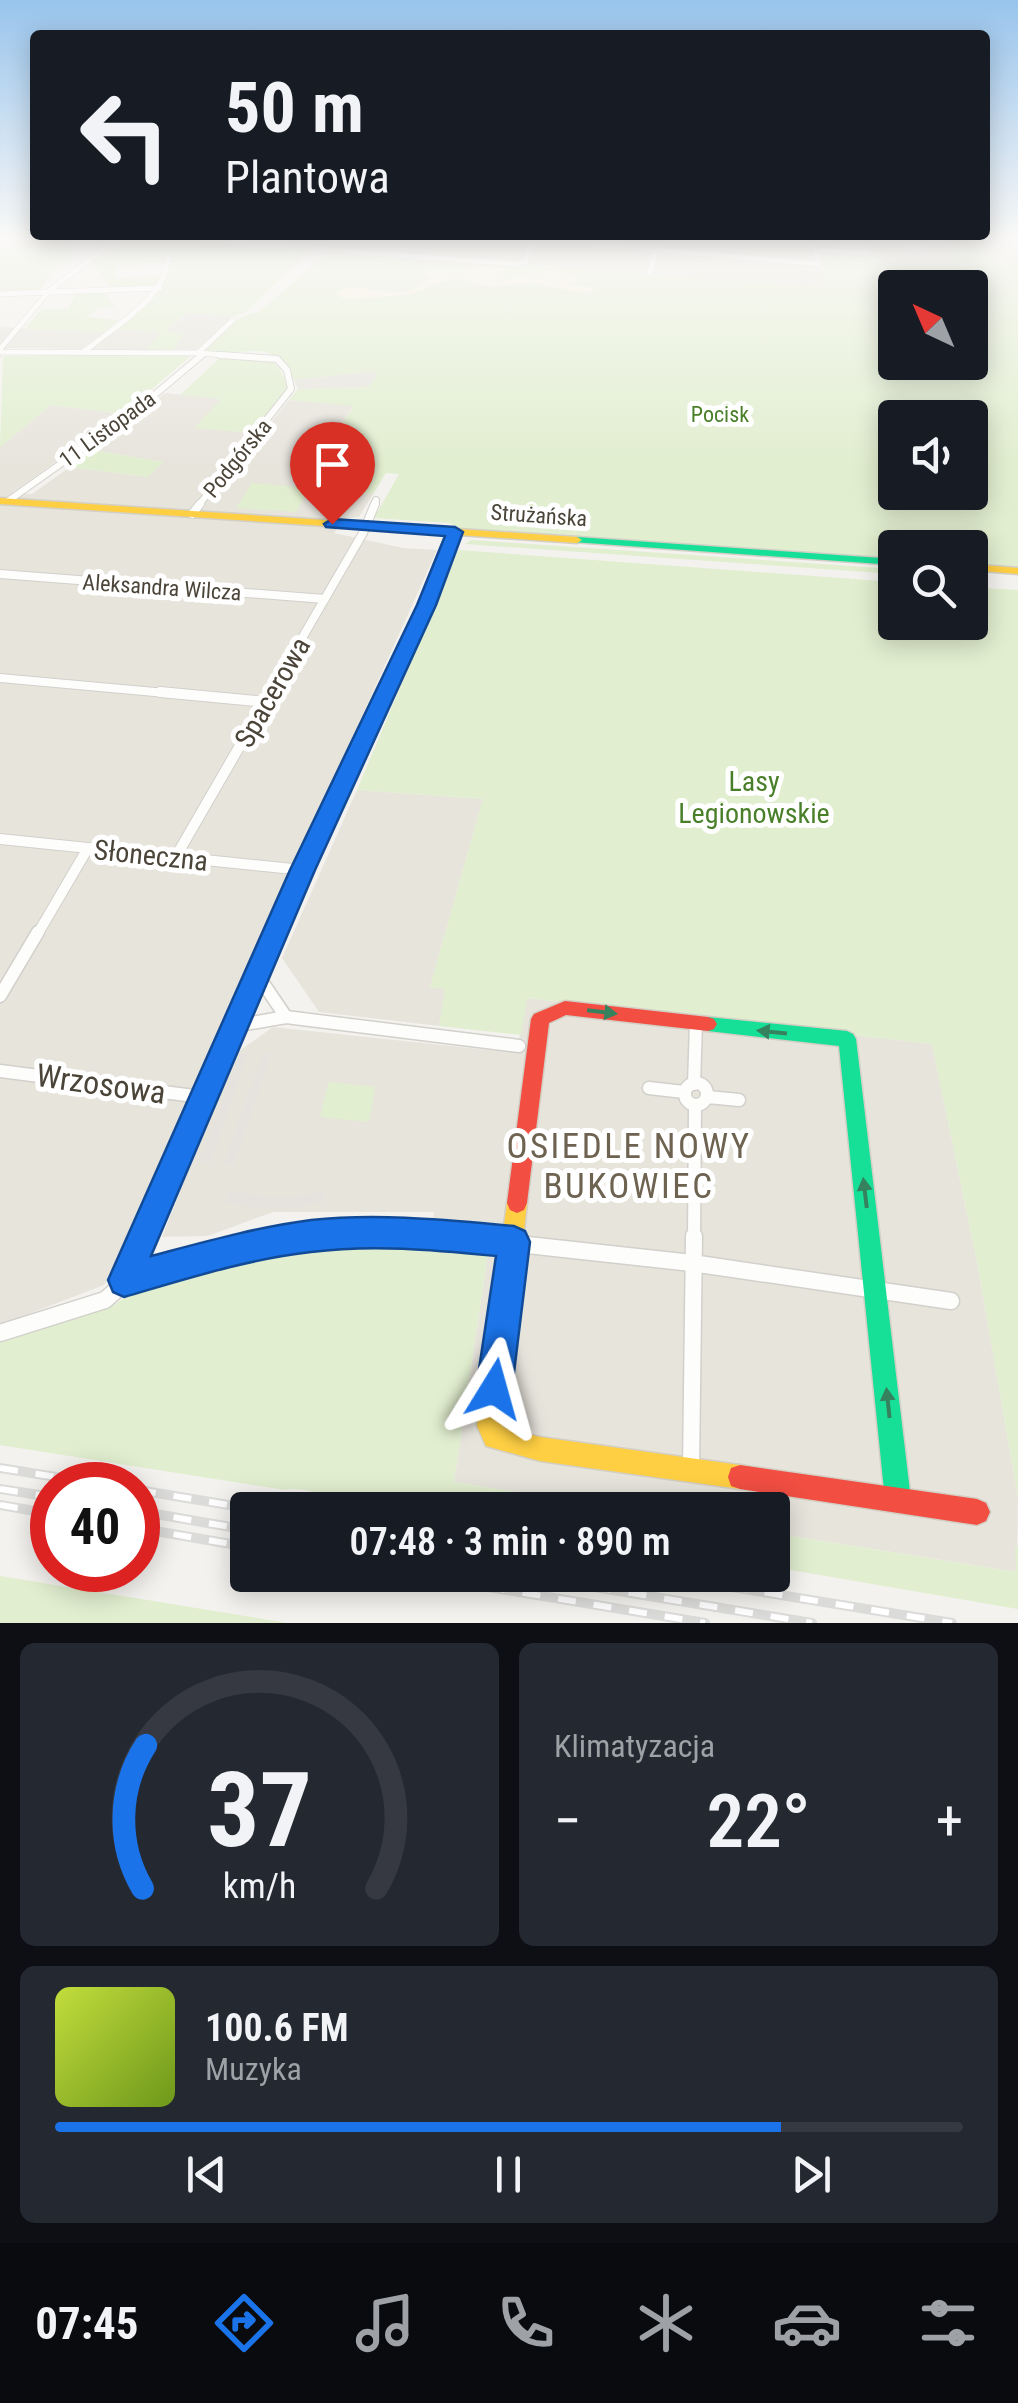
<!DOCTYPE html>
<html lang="pl">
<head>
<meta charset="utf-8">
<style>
	body { margin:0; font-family:"Roboto Condensed",sans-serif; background:#242831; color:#f1f3f6; height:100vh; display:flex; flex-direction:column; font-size:38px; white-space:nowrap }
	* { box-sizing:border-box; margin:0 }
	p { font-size:32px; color:#9ea1a6 }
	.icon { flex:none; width:55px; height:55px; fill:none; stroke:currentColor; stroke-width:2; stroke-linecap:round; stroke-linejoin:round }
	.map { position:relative; height:1623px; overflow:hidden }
	.panel { display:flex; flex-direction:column; gap:20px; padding:20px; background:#0d0f14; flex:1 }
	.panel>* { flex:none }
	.guide { position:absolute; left:30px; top:30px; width:960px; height:210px; border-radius:10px; box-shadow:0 5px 25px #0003; background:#171b24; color:#f1f3f6; overflow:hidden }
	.needle { width:65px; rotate:316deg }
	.buttons { position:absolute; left:878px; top:270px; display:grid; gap:20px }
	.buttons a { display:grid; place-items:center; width:110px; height:110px; border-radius:10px; background:#171b24; box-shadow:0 5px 25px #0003; font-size:50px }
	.speed { position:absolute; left:30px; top:1462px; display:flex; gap:20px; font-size:50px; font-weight:700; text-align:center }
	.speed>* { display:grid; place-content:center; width:130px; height:130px; border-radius:50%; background:#171b24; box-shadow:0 5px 25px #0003; line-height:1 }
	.speed .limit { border:15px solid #d22; background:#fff; color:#111 }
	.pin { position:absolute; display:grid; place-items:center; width:85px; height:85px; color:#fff; margin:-102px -42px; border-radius:50% 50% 50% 0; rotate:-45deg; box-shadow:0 0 10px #0007 }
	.pin .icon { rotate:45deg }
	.me { position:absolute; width:110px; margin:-55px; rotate:8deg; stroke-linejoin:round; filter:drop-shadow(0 0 8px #0008) }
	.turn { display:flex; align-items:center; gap:35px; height:210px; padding:0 30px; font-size:45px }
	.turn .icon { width:130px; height:130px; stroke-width:2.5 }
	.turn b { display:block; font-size:70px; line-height:85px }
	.big { font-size:75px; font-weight:600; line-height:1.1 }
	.panel .widget { flex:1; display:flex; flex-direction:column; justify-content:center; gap:15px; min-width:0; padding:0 35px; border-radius:15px; background:#242831 }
	.panel .dial { align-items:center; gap:0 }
	.dial svg { height:260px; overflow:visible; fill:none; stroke:#363941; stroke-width:7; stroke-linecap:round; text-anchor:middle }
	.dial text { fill:#f1f3f6; stroke:none }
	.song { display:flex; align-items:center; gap:30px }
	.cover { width:120px; height:120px; border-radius:15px; background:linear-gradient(135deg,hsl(70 70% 55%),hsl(80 70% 35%)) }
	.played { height:10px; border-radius:5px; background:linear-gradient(90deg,#1a73e8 80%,#363941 80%) }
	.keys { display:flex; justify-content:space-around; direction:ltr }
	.heat { display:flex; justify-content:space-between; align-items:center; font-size:55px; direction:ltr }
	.panel .tiles { flex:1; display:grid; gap:20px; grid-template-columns:1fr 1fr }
	.widget:last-child { grid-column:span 2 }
	.trip { position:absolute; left:230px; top:1492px; width:560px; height:100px; border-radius:10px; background:#171b24; box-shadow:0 5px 25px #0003; font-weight:600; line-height:100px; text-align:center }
	.tab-bar { display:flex; height:160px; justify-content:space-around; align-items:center; background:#090b0e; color:#9ea1a6 }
	.tab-bar .icon { width:70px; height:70px }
	.tab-bar .selected { color:#1a73e8 }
	.tab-bar b { font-size:45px; color:#f1f3f6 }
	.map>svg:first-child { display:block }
</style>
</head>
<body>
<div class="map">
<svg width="1018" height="1623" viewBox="0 0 1018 1623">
	<rect width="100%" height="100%" fill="#f4f2ee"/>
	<path fill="#e7e4dc" d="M228 239H810L817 262 821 263 824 287 684 280V277L225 241Z
		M867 239H899L905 252H926L924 245 945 246 955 264 821 256 823 251 872 253Z
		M977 239H1018V266H994Z
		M187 313 233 316 195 351H172L164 332Z
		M0 326 25 329 104 332 81 349 9 348 0 359Z
		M116 329 161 332 147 350H91Z
		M373 371 377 376 368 387 298 389 294 380Z
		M165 393 222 399 195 427 254 433 195 505 203 506 260 436 268 435 263 432 289 400 354 405 297 487 373 494 359 517 344 519 334 533 403 548 437 550 108 1279 104 1285 0 1325V447L51 405 122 414 12 493 32 494 70 467 148 477 162 462 93 450Z
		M357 790 483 799 430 987 446 989 439 1026 319 1012 282 958Z
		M526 998 932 1044 978 1267 1018 1498 1017 1572 773 1533 772 1510H628L454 1482 489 1247 430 1242 434 1212H273L208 1236 162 1237 235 1054 273 1027 517 1053Z"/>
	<path fill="#e1eecf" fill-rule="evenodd" d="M26 239H57L71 248 69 253 77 255 55 269 39 290 0 293V248H16Z
		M134 239 312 249 246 312 233 316 186 313 165 331 184 334 172 351 147 350 160 332 116 329C146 305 165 298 171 258L159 263 117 266 116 278 161 276 157 286 111 288 92 262Z
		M925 239H977L994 266H1018V568L970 565V548H895V560L462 529 449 523 374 518 399 474 386 473 373 494 310 489 296 512 236 508 252 483 297 487 354 406 289 400 298 389 368 387 377 376 373 371 294 380C271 332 242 361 204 350 219 336 237 313 259 312L329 251 823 287 821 256 954 264 945 246H931ZM478 265 507 279 552 270 581 277 566 284 593 288 580 291 531 283 493 284 446 277 400 294 355 299 336 293C363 278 404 308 428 278L423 272H457ZM895 288H970V362H895ZM895 418H970V492H895Z
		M103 291 115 307 99 308 86 317 119 320 104 332 25 329 41 309H68L76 292Z
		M78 354 191 356 122 414 51 405 0 447 3 356Z
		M221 357C257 358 277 348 288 389L254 433 194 428 221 399 180 395Z
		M93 450 163 462 148 477 70 467Z
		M471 540 895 569V574L465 544Z
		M458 550 895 582V622H970V587L1018 590V1498L978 1267 932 1044 527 998 521 1035 439 1026 445 989 430 987 483 799 357 790Z
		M329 1082 375 1087 369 1122 320 1117Z
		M389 1240 489 1246 454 1482 628 1510C540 1510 446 1519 359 1503 340 1500 300 1485 285 1490L0 1445V1342L114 1305C131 1292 150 1287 170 1280 242 1254 314 1246 389 1240Z
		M772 1533 1016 1572 1015 1546 1018 1547V1609L773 1567Z
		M0 1576 288 1623H0Z"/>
	<path fill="#f7f0da" d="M478 265 506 267 502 276 507 279 552 270 584 279 567 284 598 291C582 297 554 285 536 283 515 282 493 290 474 283V279C451 277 440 282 419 291 402 297 364 298 344 299L336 293C362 277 404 309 428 278L423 272C443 266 457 273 478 265Z"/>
	<path fill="#e6e3df" d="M240 1053 248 1054 210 1163 199 1161Z
		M263 1053 271 1054 234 1166 224 1164Z
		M325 1191V1202L282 1210 225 1204 229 1192 287 1198Z"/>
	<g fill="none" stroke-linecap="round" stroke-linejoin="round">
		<defs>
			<path id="street-far5" d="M183 239 517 264 525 262 534 239
				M538 239 819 264 812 239
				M816 250 868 252 863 239
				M650 273 656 249
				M0 294 160 288
				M0 349 49 291 117 239
				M85 351C115 326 164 300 168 259
				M0 352 198 353 253 357
				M198 353 232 321
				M199 357 203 354"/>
			<path id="street-far4" d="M8 501 134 412 202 355
				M198 506 291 389 287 370 277 359 220 355
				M374 506 376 500"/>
			<path id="street-far3" d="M192 514 200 504
				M0 574 325 599
				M0 678 188 695
				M269 695 363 533 375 504
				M385 695 427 605 455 532"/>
			<path id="street-far2" d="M160 692 267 702
				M0 839 303 870
				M175 858 271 692
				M37 935 88 848
				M275 935 386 692"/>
			<path id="street-far1" d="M254 981 265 986 286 1017
				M0 996 38 932
				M234 1026 286 1017 519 1046
				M0 1071 202 1097
				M685 1094a11 11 0 1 1 22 0a11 11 0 1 1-22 0Z
				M694 1084 696 1024
				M649 1088 684 1092
				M708 1097 739 1100
				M142 1239 276 932
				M287 1239 408 1232 468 1239
				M694 1239 695 1105"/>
			<path id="street" d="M445 1236 692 1263 951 1301
				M125 1280 289 1238 328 1236
				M0 1333 105 1300 122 1285 143 1236
				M691 1468 694 1236"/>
			<path id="fast" d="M577 537 895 559V565L573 542V538Z
				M708 1017 847 1031 853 1034 856 1039 911 1500 907 1509 898 1513 889 1509 885 1500 839 1046 708 1031 702 1029 699 1024 702 1019Z"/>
			<path id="slow" d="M0 498 577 537 582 540 577 543 0 504Z
				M970 564 1018 568V574L970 570Z
				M517 1193 524 1196 527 1203 503 1427 540 1437 740 1465 749 1468 752 1477 749 1486 740 1489 540 1461 486 1446 477 1426 507 1203 510 1196Z"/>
			<path id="jam" d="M565 1001 708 1017 714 1019 717 1024 714 1029 708 1031 566 1015 549 1023 527 1203 524 1210 517 1213 510 1210 507 1203 531 1019 534 1014Z
				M740 1465 977 1499 986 1503 990 1512 986 1521 977 1525 740 1489 731 1486 728 1477 731 1468Z"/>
		</defs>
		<use href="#street-far5" stroke="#d2d0cb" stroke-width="6"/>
		<use href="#street-far4" stroke="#d2d0cb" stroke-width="8"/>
		<use href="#street-far3" stroke="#d2d0cb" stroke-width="10"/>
		<use href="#street-far2" stroke="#d2d0cb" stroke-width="12"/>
		<use href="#street-far1" stroke="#d2d0cb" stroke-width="15"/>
		<use href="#street" stroke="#d2d0cb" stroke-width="19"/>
		<use href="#fast" stroke="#d3cfc5" stroke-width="3"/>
		<use href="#slow" stroke="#d3cfc5" stroke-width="3"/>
		<use href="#jam" stroke="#d3cfc5" stroke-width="3"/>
		<use href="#street-far5" stroke="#fdfdfc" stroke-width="5"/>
		<use href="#street-far4" stroke="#fdfdfc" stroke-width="6"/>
		<use href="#street-far3" stroke="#fdfdfc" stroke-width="8"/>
		<use href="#street-far2" stroke="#fdfdfc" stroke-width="10"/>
		<use href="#street-far1" stroke="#fdfdfc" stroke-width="12"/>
		<use href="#street" stroke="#fdfdfc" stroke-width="16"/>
		<use href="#fast" fill="#16e098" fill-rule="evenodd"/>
		<use href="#slow" fill="#ffcf43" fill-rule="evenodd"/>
		<use href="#jam" fill="#f24e42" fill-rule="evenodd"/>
		<defs>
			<path id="rail" d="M0 1468 106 1485
				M0 1489 52 1497
				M138 1490 259 1510
				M0 1505 52 1514
				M138 1511 248 1530
				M138 1528 248 1547
				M416 1575 705 1623
				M522 1575 812 1623
				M658 1575 952 1623"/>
		</defs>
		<use href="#rail" stroke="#dbdbda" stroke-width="10"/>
		<use href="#rail" stroke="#fff" stroke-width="6" stroke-dasharray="18" stroke-linecap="butt"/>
	</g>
	<defs><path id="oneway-solid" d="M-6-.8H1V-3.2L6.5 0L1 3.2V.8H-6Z" transform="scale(2.5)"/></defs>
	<g fill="#36825f">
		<use href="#oneway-solid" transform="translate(602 1012) rotate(7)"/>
		<use href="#oneway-solid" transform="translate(772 1032) rotate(-174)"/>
		<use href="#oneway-solid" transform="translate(865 1193) rotate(-97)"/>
		<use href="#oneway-solid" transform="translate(888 1403) rotate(-96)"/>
	</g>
	<linearGradient id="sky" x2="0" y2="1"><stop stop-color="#98c4ec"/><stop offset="0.51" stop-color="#faf9f7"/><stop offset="1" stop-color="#faf9f7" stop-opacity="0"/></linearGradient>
	<rect width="1018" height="466" fill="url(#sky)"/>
	<path fill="#1a73e8" stroke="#114b97" stroke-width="2.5" d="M332 519 455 527 463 532 436 605 315 870 151 1256C204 1242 257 1227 311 1220 379 1213 446 1220 514 1226L525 1231 530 1242 512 1389 506 1402 494 1407 481 1402 476 1389 496 1256C434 1250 373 1244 311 1252 248 1259 186 1279 124 1297L113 1292 108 1280 290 870 417 605 445 536 326 527 324 524Z"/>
	<g text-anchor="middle" stroke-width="10" stroke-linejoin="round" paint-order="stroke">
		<g font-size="22" fill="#4a7f2a" stroke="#fff">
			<text x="720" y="422">Pocisk</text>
		</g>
		<g font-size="22" fill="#4b4439" stroke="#fff">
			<text transform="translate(107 429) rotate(-36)" y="8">11 Listopada</text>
			<text transform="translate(237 458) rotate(-51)" y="8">Podgórska</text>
			<text transform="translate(539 515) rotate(4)" y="8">Strużańska</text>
			<text transform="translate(162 587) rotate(4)" y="8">Aleksandra Wilcza</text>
		</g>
		<g font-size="28" fill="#4b4439" stroke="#fff">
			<text transform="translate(272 692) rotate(-60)" y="10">Spacerowa</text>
			<text transform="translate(151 855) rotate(6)" y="10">Słoneczna</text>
		</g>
		<g font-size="28" fill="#4a7f2a" stroke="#fff">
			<text x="754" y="791">Lasy<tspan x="754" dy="32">Legionowskie</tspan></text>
		</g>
		<g font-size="32" fill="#4b4439" stroke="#fff">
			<text transform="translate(101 1084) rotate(8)" y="11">Wrzosowa</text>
		</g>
		<g font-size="35" letter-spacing="2.5" fill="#6e6250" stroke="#fff">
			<text x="629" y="1158">OSIEDLE NOWY<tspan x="629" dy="40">BUKOWIEC</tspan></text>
		</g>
	</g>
</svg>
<div class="buttons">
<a><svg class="needle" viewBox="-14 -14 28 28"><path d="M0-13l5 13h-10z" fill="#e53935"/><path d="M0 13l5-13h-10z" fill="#9ea1a6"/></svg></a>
<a><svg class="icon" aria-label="sound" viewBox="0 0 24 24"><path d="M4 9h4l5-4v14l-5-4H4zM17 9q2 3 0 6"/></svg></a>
<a><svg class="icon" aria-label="search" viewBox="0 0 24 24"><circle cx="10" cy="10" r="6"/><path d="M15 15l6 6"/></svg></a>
</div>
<div class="speed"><div class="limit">40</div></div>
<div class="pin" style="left:332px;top:524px;background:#d93025"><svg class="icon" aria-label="arrive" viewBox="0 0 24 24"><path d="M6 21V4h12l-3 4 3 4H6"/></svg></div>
<svg class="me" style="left:494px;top:1389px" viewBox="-20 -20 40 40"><path d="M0-17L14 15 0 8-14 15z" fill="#1a73e8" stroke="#fff" stroke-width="4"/></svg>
<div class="trip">07:48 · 3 min · 890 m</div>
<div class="guide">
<div class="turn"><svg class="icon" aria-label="left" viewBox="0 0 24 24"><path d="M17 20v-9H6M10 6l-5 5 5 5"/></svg><div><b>50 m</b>Plantowa</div></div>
</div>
</div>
<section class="panel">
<div class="tiles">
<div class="widget dial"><svg viewBox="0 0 100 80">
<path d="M14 69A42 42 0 1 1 86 69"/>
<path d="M14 69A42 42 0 0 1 15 25" stroke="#1a73e8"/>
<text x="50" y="56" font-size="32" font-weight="700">37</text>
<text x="50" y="72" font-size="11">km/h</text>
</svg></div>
<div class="widget"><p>Klimatyzacja</p>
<div class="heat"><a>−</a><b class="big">22°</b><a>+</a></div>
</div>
<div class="widget">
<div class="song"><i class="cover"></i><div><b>100.6 FM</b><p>Muzyka</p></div></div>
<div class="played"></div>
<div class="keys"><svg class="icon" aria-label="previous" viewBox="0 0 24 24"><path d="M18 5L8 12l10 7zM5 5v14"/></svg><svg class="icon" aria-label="pause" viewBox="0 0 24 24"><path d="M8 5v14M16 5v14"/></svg><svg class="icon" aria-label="next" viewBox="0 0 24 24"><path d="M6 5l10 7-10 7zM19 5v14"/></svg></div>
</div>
</div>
</section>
<nav class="tab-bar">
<b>07:45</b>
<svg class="icon selected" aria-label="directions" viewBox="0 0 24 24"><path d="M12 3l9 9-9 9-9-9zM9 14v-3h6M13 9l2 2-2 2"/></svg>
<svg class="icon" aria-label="music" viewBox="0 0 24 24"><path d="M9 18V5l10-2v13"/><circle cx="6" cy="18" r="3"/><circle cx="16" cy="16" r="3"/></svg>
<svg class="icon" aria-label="phone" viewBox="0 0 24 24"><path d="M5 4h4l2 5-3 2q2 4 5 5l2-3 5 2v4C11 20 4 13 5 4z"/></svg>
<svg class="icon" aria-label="climate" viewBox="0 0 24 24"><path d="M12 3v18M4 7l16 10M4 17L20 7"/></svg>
<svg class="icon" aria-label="car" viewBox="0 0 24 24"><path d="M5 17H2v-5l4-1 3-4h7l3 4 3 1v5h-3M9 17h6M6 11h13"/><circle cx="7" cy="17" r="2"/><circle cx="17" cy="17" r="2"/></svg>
<svg class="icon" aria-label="filters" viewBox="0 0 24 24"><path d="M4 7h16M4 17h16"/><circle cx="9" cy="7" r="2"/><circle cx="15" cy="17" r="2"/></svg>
</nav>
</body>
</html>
